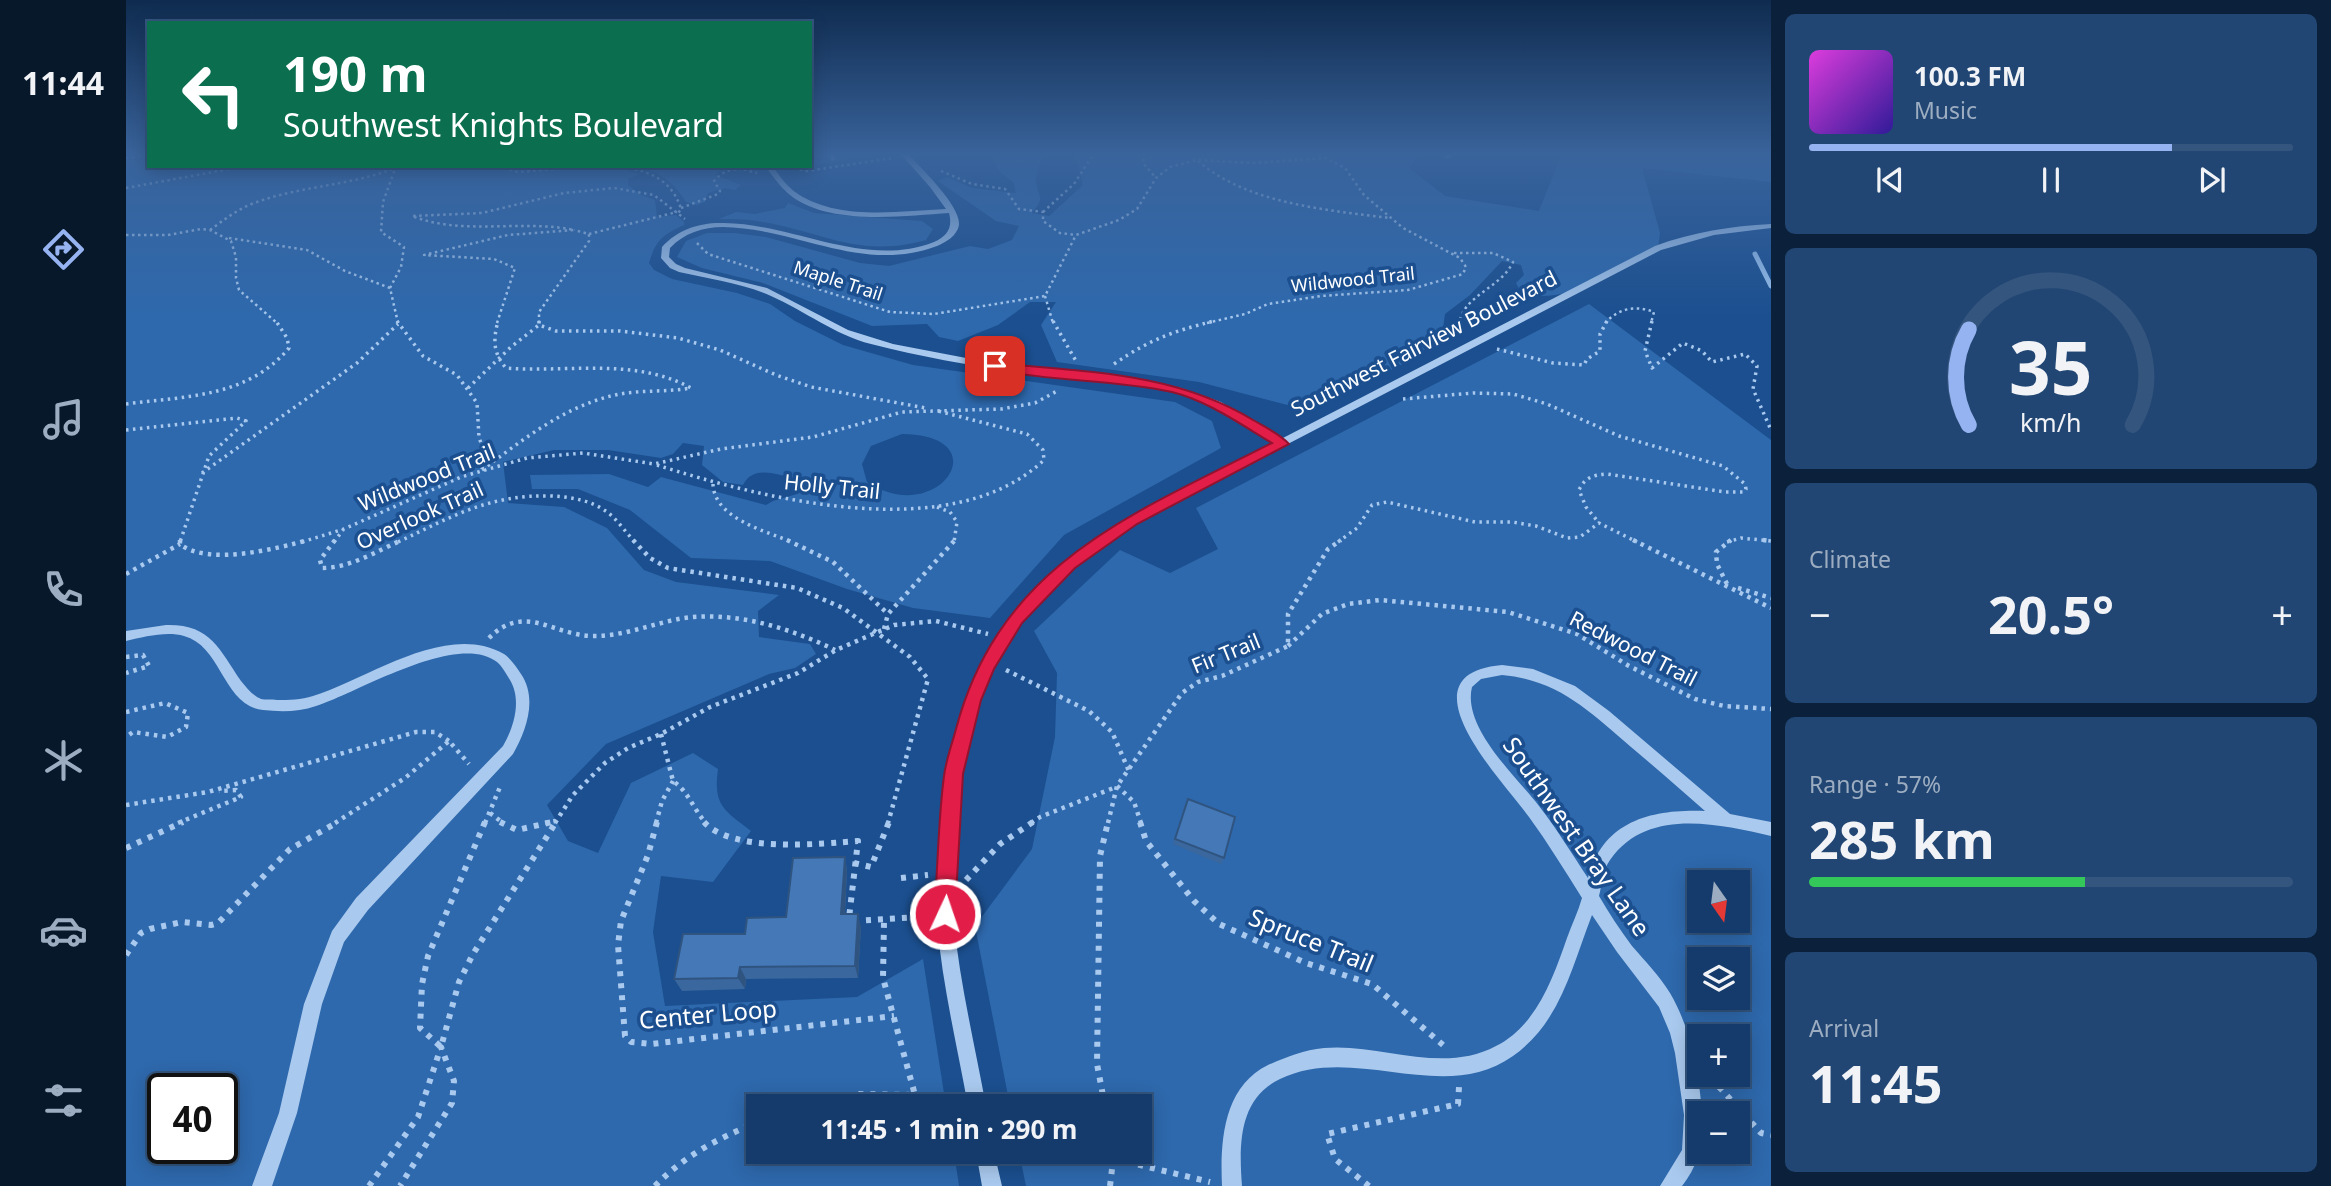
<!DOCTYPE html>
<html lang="en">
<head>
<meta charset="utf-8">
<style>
	body { margin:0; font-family:"Noto Sans",sans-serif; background:#214673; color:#f1f3f6; height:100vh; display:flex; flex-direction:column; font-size:26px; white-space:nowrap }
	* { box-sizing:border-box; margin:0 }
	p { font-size:23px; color:#9dadc1 }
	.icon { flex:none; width:38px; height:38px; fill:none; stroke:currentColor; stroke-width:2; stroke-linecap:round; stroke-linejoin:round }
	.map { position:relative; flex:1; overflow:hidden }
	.details { display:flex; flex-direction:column; gap:14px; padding:14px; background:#0b203b; width:560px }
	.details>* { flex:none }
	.guide { position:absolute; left:21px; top:21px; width:665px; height:147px; border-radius:0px; box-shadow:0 4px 18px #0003,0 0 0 2px #33557e; background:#0b6e4f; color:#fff; overflow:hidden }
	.needle { width:46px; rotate:166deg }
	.buttons { position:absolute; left:1561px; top:870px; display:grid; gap:14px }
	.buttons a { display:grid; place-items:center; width:63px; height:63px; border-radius:0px; background:#143b6b; box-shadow:0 4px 18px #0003,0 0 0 2px #33557e; font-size:35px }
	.speed { position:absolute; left:21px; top:1073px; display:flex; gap:14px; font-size:35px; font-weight:700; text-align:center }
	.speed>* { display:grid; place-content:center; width:91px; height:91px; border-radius:50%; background:#143b6b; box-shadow:0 4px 18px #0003,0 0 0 2px #33557e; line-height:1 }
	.speed .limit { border:4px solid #111; border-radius:10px; background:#fff; color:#111 }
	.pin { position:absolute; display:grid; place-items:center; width:60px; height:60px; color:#fff; margin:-30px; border-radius:14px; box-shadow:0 4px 10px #0006 }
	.me { position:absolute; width:77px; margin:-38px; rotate:3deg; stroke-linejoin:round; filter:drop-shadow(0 0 5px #0008) }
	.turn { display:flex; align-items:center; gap:24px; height:147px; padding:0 21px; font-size:32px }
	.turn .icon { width:91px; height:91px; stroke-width:2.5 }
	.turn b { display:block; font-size:49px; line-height:60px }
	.big { font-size:52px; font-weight:700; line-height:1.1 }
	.details .widget { flex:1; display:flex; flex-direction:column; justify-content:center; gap:10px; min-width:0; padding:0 24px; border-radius:10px; background:#214673 }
	.details .dial { align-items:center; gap:0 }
	.dial svg { height:182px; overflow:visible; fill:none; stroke:#33557e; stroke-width:7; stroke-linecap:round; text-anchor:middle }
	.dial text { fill:#f1f3f6; stroke:none }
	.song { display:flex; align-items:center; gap:21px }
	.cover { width:84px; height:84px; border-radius:10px; background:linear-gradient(135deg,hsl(300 70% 55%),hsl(250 70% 35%)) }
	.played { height:7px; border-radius:4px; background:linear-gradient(90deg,#95b2f1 75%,#33557e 75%) }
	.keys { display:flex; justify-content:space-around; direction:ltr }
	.heat { display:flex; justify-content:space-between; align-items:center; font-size:38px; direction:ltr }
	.charge { height:10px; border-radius:5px; background:linear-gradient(90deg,#34c759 57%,#33557e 0) }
	.trip { position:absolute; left:620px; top:1094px; width:406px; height:70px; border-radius:0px; background:#143b6b; box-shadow:0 4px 18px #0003,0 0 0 2px #33557e; font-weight:700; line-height:70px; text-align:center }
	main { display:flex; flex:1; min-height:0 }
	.tab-bar { display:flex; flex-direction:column; width:126px; justify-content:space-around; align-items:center; background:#08182b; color:#9dadc1 }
	.tab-bar .icon { width:49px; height:49px }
	.tab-bar .selected { color:#95b2f1 }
	.tab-bar b { font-size:32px; color:#f1f3f6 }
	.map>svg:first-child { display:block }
</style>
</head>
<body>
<main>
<nav class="tab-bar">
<b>11:44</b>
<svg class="icon selected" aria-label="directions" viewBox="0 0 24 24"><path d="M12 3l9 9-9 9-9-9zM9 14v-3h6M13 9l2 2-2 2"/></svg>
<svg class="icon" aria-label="music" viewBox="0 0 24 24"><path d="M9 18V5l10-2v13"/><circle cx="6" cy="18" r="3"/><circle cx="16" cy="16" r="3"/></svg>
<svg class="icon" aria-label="phone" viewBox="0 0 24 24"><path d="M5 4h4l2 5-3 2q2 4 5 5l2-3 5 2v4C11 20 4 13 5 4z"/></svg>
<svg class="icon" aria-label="climate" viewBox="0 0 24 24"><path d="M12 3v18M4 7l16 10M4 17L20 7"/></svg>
<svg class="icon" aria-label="car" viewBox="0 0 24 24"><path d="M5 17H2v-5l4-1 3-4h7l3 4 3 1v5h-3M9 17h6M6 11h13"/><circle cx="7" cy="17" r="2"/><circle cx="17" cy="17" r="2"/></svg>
<svg class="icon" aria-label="filters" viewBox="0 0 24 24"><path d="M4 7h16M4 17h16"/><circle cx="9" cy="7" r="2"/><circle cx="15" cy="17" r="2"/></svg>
</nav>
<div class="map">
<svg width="1645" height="1186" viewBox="0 0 1645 1186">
	<rect width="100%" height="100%" fill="#1b4f8f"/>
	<path fill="#2e69ad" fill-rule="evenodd" d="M0 153H23V166H598L589 175 615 185 609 190 599 188 582 193 579 202 571 205 560 202C547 181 538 176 515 167L501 171 514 174 502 179V185L515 195 529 200 531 217 550 215 558 222V225C536 235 530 240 523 263L528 270 546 279 611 293 644 304 669 321 717 345 787 365 1049 402 1086 421 1095 448 938 535 864 618 787 608 721 589 644 561 565 558 504 510 452 489H406L404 475 483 474 522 487 535 477 640 505 647 501 671 494 667 478C649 474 627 465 617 485L597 482 576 465 578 446 557 443 547 454 535 458 482 450H428L377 462 382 503 438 507 481 528 518 570 550 582 653 595 632 611 633 637 684 644 690 654 669 668 643 674 480 744 421 805 442 841 472 853 505 783 567 753 592 769C587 806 598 810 625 831L587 882 535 876 527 932 539 1006 731 997 797 959 820 1106H632V1152H828L833 1186H0ZM776 434C875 435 812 529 741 482L736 464 745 446ZM37 1088H96V1148H37Z
		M684 153H754L684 166Z
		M866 153H918C916 161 909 173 910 181 912 199 920 196 906 213L923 216 957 185 949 153H1294L1283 168 1319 196 1413 211 1436 153H1645V182L1516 168 1534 233 1532 248C1491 270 1445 305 1396 294L1390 283 1398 275 1395 265 1376 261 1344 295 1319 314 1316 336 1288 358 1207 400 1169 407 1073 382 931 362 915 325 930 302H904L872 325 832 341 813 337 801 324 746 326 637 283 576 268 551 257 560 241 581 233H609L640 237 734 263 763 266 844 246 862 249 886 240 893 226 870 221 812 181 821 177 846 188 890 193 888 183 872 170Z
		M662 203 688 213 796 221 807 229 800 240C731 259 696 231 631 221 619 219 606 219 593 219L610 212 629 214 659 208Z
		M1463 304 1645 440V1186H900L893 1152H1013V1106H884L849 926 906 849 929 737 931 673 908 631 994 550 1044 573 1092 549 1070 508ZM1573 882H1612V920H1573ZM1573 959H1612V998H1573ZM1573 1036H1612V1074H1573ZM1573 1113H1612V1152H1573Z"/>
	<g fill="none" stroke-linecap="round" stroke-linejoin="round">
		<path stroke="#9cc4f0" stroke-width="5" d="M703 153 707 158
			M1629 254 1645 286"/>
		<path stroke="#a9c9ee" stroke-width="2.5" stroke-dasharray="2.5 3.5" stroke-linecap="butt" d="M1019 153 1017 163 1030 178
			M0 158 23 155
			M1072 161C1122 204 1201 210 1264 218
			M372 166 392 172 472 166
			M485 166C516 168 545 176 555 209L552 213
			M662 167 681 171 767 158
			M612 168 631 173
			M402 171 408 166
			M815 171 846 184 879 189 893 209 917 212V221L934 233 950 235 993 220 1011 209 1030 178 1044 167 1071 160 1127 163 1198 158
			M0 188 120 166
			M555 208 592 194 594 191 588 181C596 172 603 169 615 169
			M917 212 948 184 968 153
			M84 230C99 219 113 208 131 202 178 185 227 186 274 166
			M463 234 551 212
			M0 235H42L75 229 84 230 105 241 110 257V278L113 290 151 323
			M103 238 181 250 219 271 264 288 272 323
			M571 243 582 254 764 312 808 314 919 296 950 235
			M1328 253H1367L1387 262C1375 288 1338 295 1333 323
			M264 288 275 267 278 247 255 232 257 202 269 169
			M919 296 927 323
			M371 323 389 268 368 259 298 255 382 235 448 230C396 219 336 236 286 216L356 213 438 193 488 188 528 195 559 219
			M413 323V312L463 241V234L448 230
			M1081 323 1119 314 1142 304 1195 296 1282 290 1337 274 1340 267 1334 258 1277 228 1238 195 1219 168 1190 153
			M1479 323C1493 308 1510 305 1528 312L1525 323"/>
		<path stroke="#a9c9ee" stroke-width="3.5" stroke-dasharray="2.5 4.5" stroke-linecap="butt" d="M271 321 297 356 331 375 351 403 353 438 359 452 356 469
			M413 321V325L430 331H494L552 338 594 350 650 375 685 387 800 408
			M927 321 950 361
			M1333 321 1334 333
			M1526 321 1519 351 1526 368 1557 343 1576 351 1586 362 1619 354 1631 366 1627 389 1645 430
			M1371 349 1427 363 1458 365 1461 359 1474 351V334L1481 321
			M988 364C1025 339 1045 332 1088 321
			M342 388 385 347 413 325
			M1277 399 1347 393 1387 394 1421 404 1493 436 1597 466 1619 484 1620 489 1617 492H1599L1481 474C1468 475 1459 477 1453 490L1460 507 1473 523
			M0 404C60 396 121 398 163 348L161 338 150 321
			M0 430 111 418 120 421 83 456 54 542
			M531 465C638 499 826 547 918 460L917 450 901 434 812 411
			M356 470C398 439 441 404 494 394 517 390 542 392 565 388 508 357 441 373 380 368 367 353 367 340 372 321
			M76 473 231 363 272 324
			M587 484C588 518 639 531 666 542
			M811 507 824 512 831 522 828 542
			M176 542 218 529 335 477 401 458 457 453 528 464 595 449 687 437 776 412 875 409 909 403 933 390
			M208 542 217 530
			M272 542C327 516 364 494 426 496 444 497 463 500 478 510 490 517 499 532 509 542
			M1212 542 1231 528 1246 505 1261 502 1349 522H1386L1410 526 1441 538 1454 537 1473 523 1511 542
			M1601 542 1615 538 1645 541"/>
		<path stroke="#a9c9ee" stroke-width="4.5" stroke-dasharray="3.5 5" stroke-linecap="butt" d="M54 540V544C81 566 150 549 182 540
			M209 540 194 560 196 568C224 568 251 551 276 540
			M507 540 524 558 542 568 671 588 717 608 784 657 802 679 762 823
			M661 540 707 562 762 614
			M1507 540 1645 608
			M1637 540 1645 541
			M0 574 54 544
			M1601 584 1591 564 1590 552 1605 540
			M1612 588 1645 598
			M758 629 762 614 829 540
			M363 638C399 602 427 636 468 636 499 636 528 623 558 618 609 611 664 628 709 650
			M1162 646 1196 614 1222 604 1254 600 1382 612 1451 634 1503 666 1569 699 1598 706 1645 709
			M0 657 17 655 23 666 0 673
			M880 670 963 711 986 732 1003 771
			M0 712 39 703 62 713 60 727 41 737 7 732 0 737
			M535 734 547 781C563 792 567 809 580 823
			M991 786 1008 802 1015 823
			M0 805 82 792 290 732H309L323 741
			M364 813 377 823
			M52 823 115 797 110 790 93 791
			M209 823 279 778 323 741 343 764
			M359 823 374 787
			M419 823 429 821
			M429 823 447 795 479 763 502 748 535 734 584 707 672 673 710 650 768 625 810 621 862 634
			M530 823 536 801 547 781
			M905 823 914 817 990 787
			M982 823 991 786 1056 693 1072 682 1096 676 1162 646V614L1202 549 1215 540"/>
		<path stroke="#a9c9ee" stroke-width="6" stroke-dasharray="5 7" stroke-linecap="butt" d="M359 822 302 956 296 984 294 1028 315 1047 333 982 347 954 430 822
			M374 822 391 830 426 822
			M531 822 522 855 495 921 492 945 499 1036 505 1042 525 1044 768 1016
			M578 822C606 853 694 844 732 841L723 918
			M1014 822 1020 841 1068 901 1093 924 1180 963 1246 984 1317 1045
			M0 848 57 822
			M728 863 745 867 763 822
			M775 878 802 875
			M840 880 874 844 907 822
			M728 921 794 917
			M0 955 15 933 24 929 56 922 85 925 92 923 164 849 212 822
			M1585 1078 1635 1133 1645 1135
			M686 1106 730 1094 789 1095 757 978 758 921
			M979 1106 971 1064 974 856 982 822
			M989 1159 1084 1182
			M243 1186 292 1117 315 1047 328 1081 326 1103 274 1186
			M529 1186C559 1155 593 1138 632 1122
			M984 1186 988 1152
			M1243 1186 1209 1159 1201 1134 1332 1104 1333 1087"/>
		<path fill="#a9c9ee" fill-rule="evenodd" d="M774 153H781C794 167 835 206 833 225 831 236 820 242 811 246 736 274 671 228 597 227 577 227 558 233 544 248L543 257 550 264 559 268 641 288 722 330 767 344 861 362 1018 380 1055 388 1095 402 1155 439 1529 246C1567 232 1605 226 1645 224V228L1588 235 1535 250 1010 523C968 551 924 581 893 622 844 690 831 778 828 859 827 880 826 902 828 923 834 984 849 1046 860 1106H842C831 1045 816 984 811 922 809 889 811 855 815 822 825 729 852 639 923 575 989 517 1070 482 1147 443 1123 427 1100 410 1074 400 1029 383 980 383 933 377 870 370 807 360 745 344 709 335 679 311 645 296 616 283 584 279 553 272L544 268 535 258 536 247C552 229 575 222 598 223 669 224 738 269 808 242 821 236 827 228 823 213 776 216 703 226 664 195 654 187 647 176 639 166H646C654 176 661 187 672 194 714 221 773 211 820 209L804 187Z
			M1324 153H1332L1323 158H1319V156Z
			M40 625C85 624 93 649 115 681 120 687 127 696 135 699 139 700 146 699 151 700 163 700 175 700 187 696 242 679 320 621 378 654 384 658 391 668 395 674 412 699 400 731 387 754L242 910 218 942 196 1004 171 1113 146 1186H126L153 1113 178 1004 206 931 230 898 377 746C388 727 396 700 384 680 381 675 376 666 371 662 331 631 231 693 190 706 173 712 155 712 137 710 97 706 96 646 58 636 40 631 18 637 0 641V631Z
			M1376 665 1407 669 1449 686 1483 711 1604 814 1645 822V836C1592 824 1521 807 1484 860 1477 869 1476 884 1473 896 1483 913 1494 930 1506 946 1519 961 1533 975 1544 993 1565 1029 1573 1072 1576 1113H1573C1573 1145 1577 1159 1556 1186H1534L1556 1150 1558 1115 1549 1053 1544 1033 1533 1007 1491 952 1466 915C1446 966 1435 1022 1387 1056 1317 1106 1229 1043 1154 1079 1112 1099 1113 1146 1116 1186H1096C1094 1142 1097 1087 1142 1065 1161 1057 1177 1050 1198 1048 1255 1043 1316 1075 1370 1046 1411 1025 1427 978 1441 938 1446 924 1452 912 1456 898 1439 871 1422 843 1403 817 1377 781 1272 674 1376 665ZM1376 675C1433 680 1464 712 1505 747 1530 768 1554 789 1579 811 1525 809 1477 821 1462 878 1446 854 1431 829 1413 806 1391 777 1336 728 1346 687L1355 679Z
			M850 1152H868L876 1186H856Z"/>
	</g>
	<path fill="#3a679d" d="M1059 804 1098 858 1095 864 1047 844Z
		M719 857 721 871 719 914 735 927 732 978 620 979 619 989 556 991 548 979 619 934 660 917Z"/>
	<path fill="#305480" d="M719 857 721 871 718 927 715 914Z
		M732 914 735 927 732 978 729 966Z
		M614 967 620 979 619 989 612 978Z"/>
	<path fill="#4478b7" stroke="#305480" stroke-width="2" d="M1062 799 1109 817 1098 858 1049 839Z
		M719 857 715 914H732L729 966 614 967 612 978 548 979 557 934H619L621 918 660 917 667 858Z"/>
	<linearGradient id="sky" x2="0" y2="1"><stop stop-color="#0f2b4f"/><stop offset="0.48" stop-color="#39639b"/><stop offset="1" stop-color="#39639b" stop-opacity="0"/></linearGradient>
	<rect width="1645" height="319" fill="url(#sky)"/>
	<path fill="#e11d48" stroke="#92132f" stroke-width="2" d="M869 363C959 372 1048 372 1127 420 1139 427 1154 434 1163 444L1011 524 949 568 896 623 868 669 855 700 837 774 829 914 826 921 819 924 811 921 808 914C812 868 812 821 818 776 820 760 826 744 830 729 874 563 1007 514 1146 443 1114 424 1082 401 1046 392 986 379 924 382 864 369L862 366Z"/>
	<g text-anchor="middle" stroke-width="7" stroke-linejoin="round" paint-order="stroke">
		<g font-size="18" fill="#fff" stroke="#1b4f8f">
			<text transform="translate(1227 280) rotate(-6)" y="6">Wildwood Trail</text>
			<text transform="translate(712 281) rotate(18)" y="6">Maple Trail</text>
		</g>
		<g font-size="21" fill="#fff" stroke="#1b4f8f">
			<text transform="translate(1298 344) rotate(-27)" y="7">Southwest Fairview Boulevard</text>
			<text transform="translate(301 478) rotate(-22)" y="7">Wildwood Trail</text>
			<text transform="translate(706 487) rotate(6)" y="7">Holly Trail</text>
			<text transform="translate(294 516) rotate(-24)" y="7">Overlook Trail</text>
			<text transform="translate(1507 649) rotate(27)" y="7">Redwood Trail</text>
			<text transform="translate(1100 654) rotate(-22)" y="7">Fir Trail</text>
		</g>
		<g font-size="24" fill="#fff" stroke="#1b4f8f">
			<text transform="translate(1450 837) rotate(55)" y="8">Southwest Bray Lane</text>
			<text transform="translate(1185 941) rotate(22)" y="8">Spruce Trail</text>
			<text transform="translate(582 1015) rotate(-5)" y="8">Center Loop</text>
		</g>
	</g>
</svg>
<div class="buttons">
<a><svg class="needle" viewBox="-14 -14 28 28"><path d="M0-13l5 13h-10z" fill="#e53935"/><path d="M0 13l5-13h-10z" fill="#9dadc1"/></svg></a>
<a><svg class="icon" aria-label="layers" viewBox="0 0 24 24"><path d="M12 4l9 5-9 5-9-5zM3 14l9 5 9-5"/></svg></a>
<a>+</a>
<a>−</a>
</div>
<div class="speed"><div class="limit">40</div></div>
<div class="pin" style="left:869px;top:366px;background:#d93025"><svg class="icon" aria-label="arrive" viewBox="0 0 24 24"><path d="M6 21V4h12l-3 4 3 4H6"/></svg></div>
<svg class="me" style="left:819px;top:914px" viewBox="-20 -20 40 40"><circle r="17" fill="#e11d48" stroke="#fff" stroke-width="3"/><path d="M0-11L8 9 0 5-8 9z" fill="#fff"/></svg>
<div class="trip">11:45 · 1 min · 290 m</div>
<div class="guide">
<div class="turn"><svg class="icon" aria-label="left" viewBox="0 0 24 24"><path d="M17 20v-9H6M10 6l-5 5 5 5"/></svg><div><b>190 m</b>Southwest Knights Boulevard</div></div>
</div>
</div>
<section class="details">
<div class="widget">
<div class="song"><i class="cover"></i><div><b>100.3 FM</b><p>Music</p></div></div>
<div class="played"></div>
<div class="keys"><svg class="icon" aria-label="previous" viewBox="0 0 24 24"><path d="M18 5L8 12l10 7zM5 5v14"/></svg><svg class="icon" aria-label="pause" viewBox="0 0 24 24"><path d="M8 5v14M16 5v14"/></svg><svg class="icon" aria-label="next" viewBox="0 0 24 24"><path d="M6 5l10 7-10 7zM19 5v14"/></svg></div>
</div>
<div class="widget dial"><svg viewBox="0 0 100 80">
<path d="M14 69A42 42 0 1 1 86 69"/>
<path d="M14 69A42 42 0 0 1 14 27" stroke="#95b2f1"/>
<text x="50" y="56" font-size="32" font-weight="700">35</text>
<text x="50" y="72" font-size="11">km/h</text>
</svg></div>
<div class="widget"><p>Climate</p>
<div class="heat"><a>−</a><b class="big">20.5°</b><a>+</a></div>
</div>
<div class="widget"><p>Range · 57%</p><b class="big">285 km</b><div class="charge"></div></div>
<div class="widget"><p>Arrival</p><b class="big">11:45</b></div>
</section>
</main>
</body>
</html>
